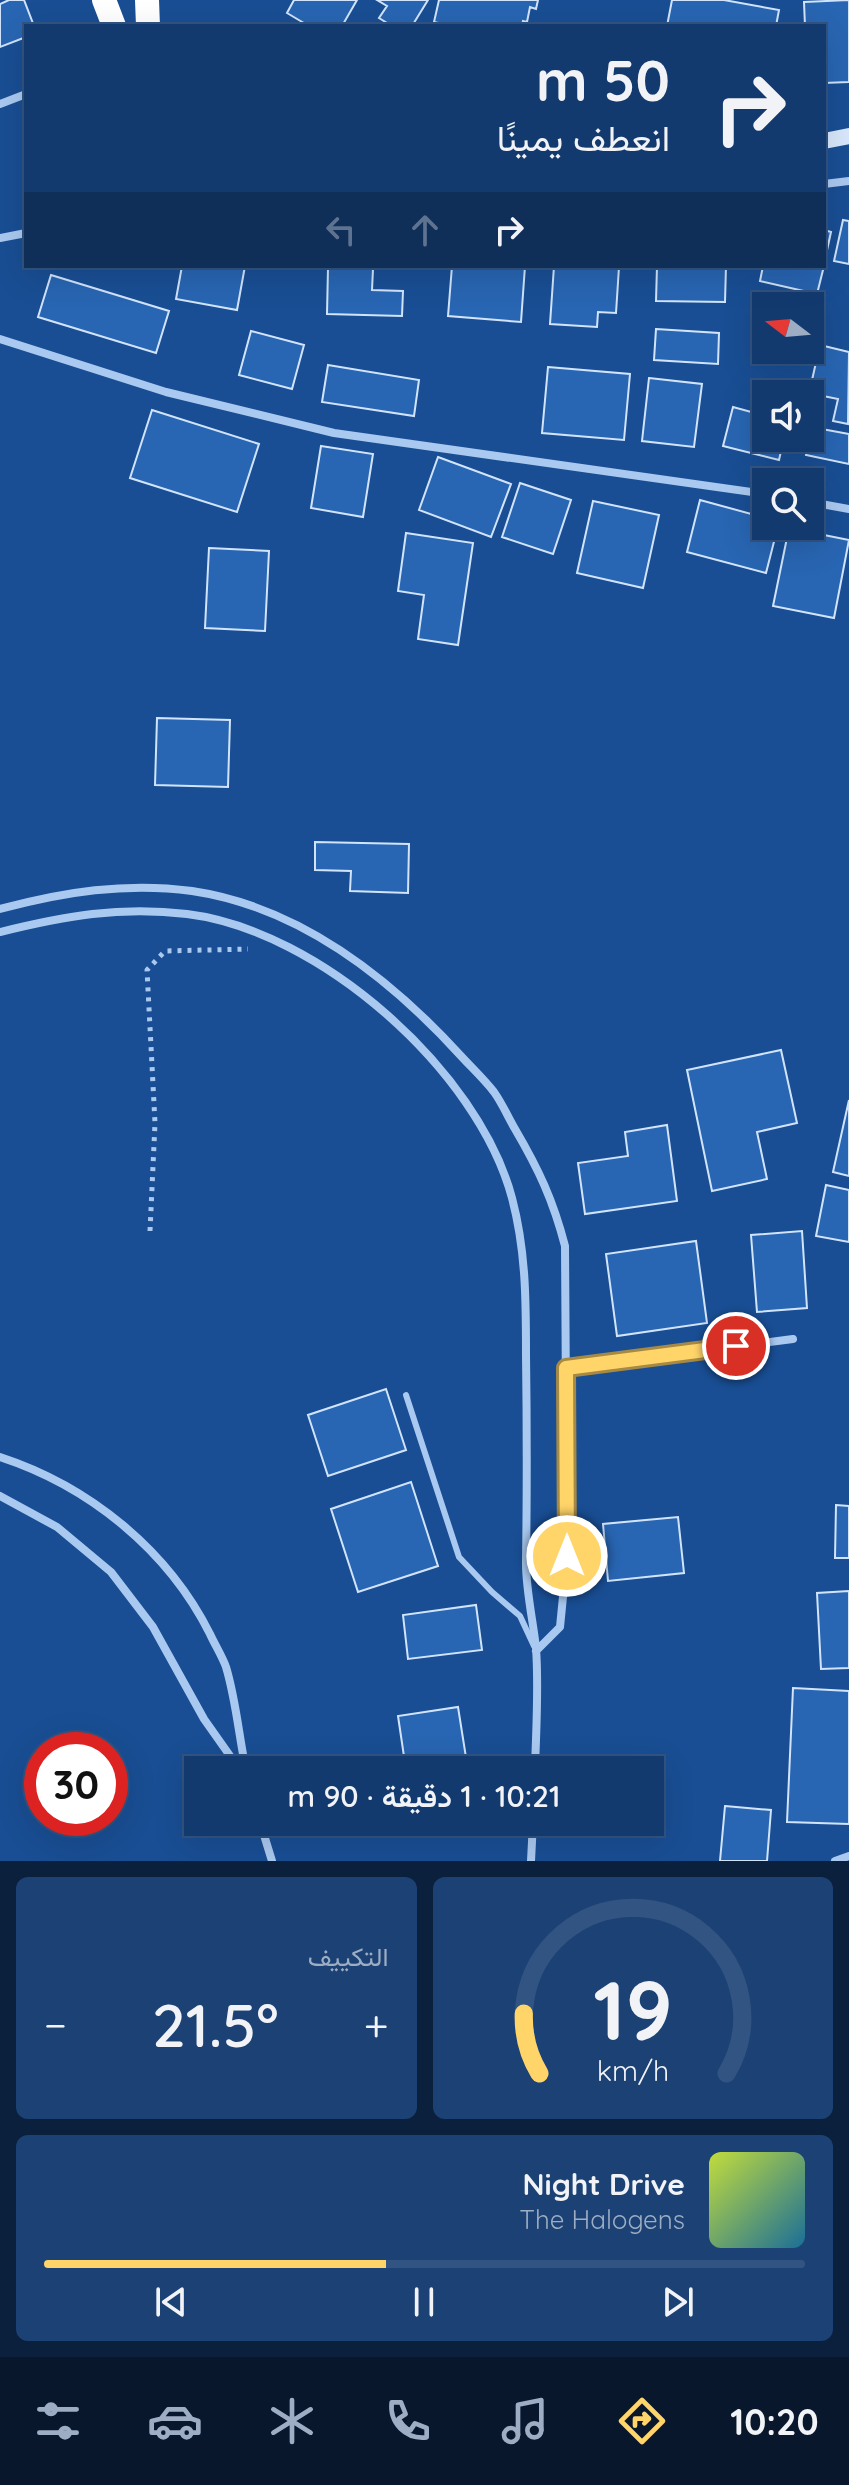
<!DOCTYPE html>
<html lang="ar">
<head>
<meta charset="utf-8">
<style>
	body { margin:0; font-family:Quicksand,Vazirmatn,sans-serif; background:#1c4174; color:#f1f3f6; direction:rtl; height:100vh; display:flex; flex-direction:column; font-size:30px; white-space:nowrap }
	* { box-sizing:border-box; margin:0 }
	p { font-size:26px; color:#9dadc3 }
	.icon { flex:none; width:44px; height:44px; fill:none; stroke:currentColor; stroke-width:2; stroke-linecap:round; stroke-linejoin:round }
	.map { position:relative; height:1861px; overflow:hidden; direction:ltr }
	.panel { display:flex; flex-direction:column; gap:16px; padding:16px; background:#0a203d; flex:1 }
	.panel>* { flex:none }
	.hud { position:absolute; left:24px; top:24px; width:802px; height:244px; border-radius:0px; box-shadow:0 8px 32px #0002,0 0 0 2px #325482; direction:rtl; background:#133a6f; color:#f1f3f6; overflow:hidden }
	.needle { width:52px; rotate:286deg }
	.buttons { position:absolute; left:752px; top:292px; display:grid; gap:16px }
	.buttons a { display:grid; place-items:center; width:72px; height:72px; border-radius:0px; background:#133a6f; box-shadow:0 8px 32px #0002,0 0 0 2px #325482; font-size:40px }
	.speed { position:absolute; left:24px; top:1732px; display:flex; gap:16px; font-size:40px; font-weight:700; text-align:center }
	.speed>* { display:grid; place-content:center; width:104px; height:104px; border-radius:50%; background:#133a6f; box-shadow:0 8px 32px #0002,0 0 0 2px #325482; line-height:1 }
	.speed .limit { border:12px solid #d22; background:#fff; color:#111 }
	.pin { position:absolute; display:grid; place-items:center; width:68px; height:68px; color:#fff; margin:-34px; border:4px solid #fff; border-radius:50%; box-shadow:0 2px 8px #0007 }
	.me { position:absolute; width:88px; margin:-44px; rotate:0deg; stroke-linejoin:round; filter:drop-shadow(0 0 6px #0008) }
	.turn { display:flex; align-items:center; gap:28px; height:168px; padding:0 24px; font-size:36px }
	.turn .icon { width:104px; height:104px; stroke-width:2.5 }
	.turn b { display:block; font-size:56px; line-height:68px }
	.lanes { display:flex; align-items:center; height:76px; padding:0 24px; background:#0003; justify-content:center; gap:40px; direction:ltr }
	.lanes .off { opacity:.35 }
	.big { font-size:60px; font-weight:600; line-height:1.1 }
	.panel .card { flex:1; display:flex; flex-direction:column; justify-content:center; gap:12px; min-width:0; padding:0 28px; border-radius:12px; background:#1c4174 }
	.panel .dial { align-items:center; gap:0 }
	.dial svg { height:208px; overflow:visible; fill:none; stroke:#325482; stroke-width:7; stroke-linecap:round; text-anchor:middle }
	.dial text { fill:#f1f3f6; stroke:none }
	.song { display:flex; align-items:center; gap:24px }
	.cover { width:96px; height:96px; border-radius:12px; background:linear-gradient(135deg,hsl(70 70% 55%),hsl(200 70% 35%)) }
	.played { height:8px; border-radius:4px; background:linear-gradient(90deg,#ffd469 45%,#325482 45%) }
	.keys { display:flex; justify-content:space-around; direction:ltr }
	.heat { display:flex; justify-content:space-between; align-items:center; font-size:44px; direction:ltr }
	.panel .tiles { flex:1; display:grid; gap:16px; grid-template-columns:1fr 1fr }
	.card:last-child { grid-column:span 2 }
	.trip { position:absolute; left:184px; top:1756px; width:480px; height:80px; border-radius:0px; background:#133a6f; box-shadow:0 8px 32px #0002,0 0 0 2px #325482; font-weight:600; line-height:80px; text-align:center; direction:rtl }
	.menu { display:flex; height:128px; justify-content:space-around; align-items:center; background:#08172c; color:#9dadc3 }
	.menu .icon { width:56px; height:56px }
	.menu .current { color:#ffd469 }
	.menu b { font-size:36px; color:#f1f3f6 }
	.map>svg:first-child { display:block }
</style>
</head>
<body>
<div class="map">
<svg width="849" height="1861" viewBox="0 0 849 1861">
	<rect width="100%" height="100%" fill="#194e94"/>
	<path fill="#2865b2" stroke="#d1e4fb" stroke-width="2" d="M9 0H24L34 26H26V37L0 47V4Z
		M294 0H357L342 26H309L287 13Z
		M377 0H428L412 26H392L379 18 387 6Z
		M439 0H538L536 9 530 7 527 22 523 21 522 26H452L434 22Z
		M672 0H724L779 10 776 26H667Z
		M849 0V82L824 83V26H805L804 2Z
		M843 220 849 221V264L834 261Z
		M824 230 831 232 824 264Z
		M182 266H245L237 310 176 299Z
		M452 266H525L521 322 448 316Z
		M554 266 619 267 616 313 598 312 597 327 550 324Z
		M657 266H726L725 302 656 301Z
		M763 266H824L817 294 760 281Z
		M328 268 373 269 372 290 403 291 402 316 327 314Z
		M51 275 169 311 156 353 38 317Z
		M656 329 719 333 718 364 654 360Z
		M251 331 304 345 292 389 239 375Z
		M820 345 849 352 848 424 833 421 838 399 823 396 825 383 812 380Z
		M328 365 419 380 414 416 322 402Z
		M548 367 630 374 624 440 542 433Z
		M649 378 702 384 694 447 642 441Z
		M733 407 766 416V438H784L779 460 723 446Z
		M152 410 259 444 237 512 130 478Z
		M811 427 849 434V464L806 455Z
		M321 446 373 454 363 517 311 508Z
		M438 457 511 484 491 537 419 510Z
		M520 483 571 500 553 554 502 537Z
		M700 500 766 518V526H778L766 573 687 552Z
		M593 501 659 515 643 588 577 573Z
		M789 528 849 540 834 618 773 606Z
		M406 533 473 543 458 645 418 639 424 595 398 591Z
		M209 548 269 551 265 631 205 628Z
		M157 718 230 720 228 787 155 785Z
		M315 842 409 844 408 893 350 891 351 871 315 870Z
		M781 1050 797 1123 757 1132 767 1179 712 1191 687 1070Z
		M849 1100V1176L833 1172Z
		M667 1125 677 1201 585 1214 578 1163 628 1156 625 1132Z
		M826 1185 849 1190V1242L816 1236Z
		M802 1231 807 1308 757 1312 751 1235Z
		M696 1241 707 1323 617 1336 606 1254Z
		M386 1389 406 1450 328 1476 308 1415Z
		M411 1482 438 1566 358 1592 331 1509Z
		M836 1505 849 1506V1558H835Z
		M678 1517 684 1573 608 1581 603 1524Z
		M849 1591V1668L821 1669 817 1593Z
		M476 1605 482 1650 408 1659 403 1615Z
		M793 1688 849 1691V1824L787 1822Z
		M458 1707 468 1770H406L398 1716Z
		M725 1806 771 1810 767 1861H720Z
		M414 1822H474L415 1831Z"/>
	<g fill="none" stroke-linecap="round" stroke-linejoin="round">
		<path stroke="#aac9f0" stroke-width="5" stroke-dasharray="4 6" stroke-linecap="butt" d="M150 1231 155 1123 147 970 165 951 248 949"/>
		<path stroke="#aac9f0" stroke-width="6" d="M406 1395 459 1557 492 1592 520 1616 534 1646"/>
		<path stroke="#aac9f0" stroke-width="8" d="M0 104 26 94
			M824 184 849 181
			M0 238 26 233
			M0 339 166 392 334 433 766 494
			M810 502 849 509
			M0 909C63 892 126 882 192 891 300 907 390 978 461 1056 472 1068 484 1079 494 1092 502 1103 508 1117 515 1129 539 1170 553 1200 565 1246L567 1556 560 1627 536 1651
			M0 932C65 916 119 906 187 914 319 930 478 1070 512 1198 526 1251 526 1301 526 1355 527 1425 527 1494 526 1563 526 1591 533 1620 536 1648 539 1688 536 1730 535 1770
			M566 1368 793 1339
			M0 1457C89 1486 168 1550 210 1634 215 1645 222 1656 226 1667 236 1700 239 1737 246 1770
			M0 1496 57 1527 111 1572 153 1627 204 1719 240 1770
			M260 1822 272 1861
			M531 1861 533 1822
			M835 1861 849 1856"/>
		<path stroke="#d8e7fb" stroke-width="16" d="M824 141 849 136"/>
		<path stroke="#fff" stroke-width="24" d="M104 0 114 26
			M147 0 148 26"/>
	</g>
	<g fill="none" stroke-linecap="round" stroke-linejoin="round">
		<defs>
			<path id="route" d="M567 1556 566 1368 736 1346"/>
		</defs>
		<use href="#route" stroke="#a68a44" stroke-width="20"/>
		<use href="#route" stroke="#ffd469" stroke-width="14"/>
	</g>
</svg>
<div class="buttons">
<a><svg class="needle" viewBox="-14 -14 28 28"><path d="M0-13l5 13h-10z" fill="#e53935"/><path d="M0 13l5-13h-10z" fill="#9dadc3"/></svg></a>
<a><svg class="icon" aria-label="sound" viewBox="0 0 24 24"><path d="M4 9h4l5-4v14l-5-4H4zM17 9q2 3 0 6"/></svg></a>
<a><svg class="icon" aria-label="search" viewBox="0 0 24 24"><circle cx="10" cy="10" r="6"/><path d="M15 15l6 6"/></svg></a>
</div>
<div class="speed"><div class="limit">30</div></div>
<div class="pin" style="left:736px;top:1346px;background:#d93025"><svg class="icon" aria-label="arrive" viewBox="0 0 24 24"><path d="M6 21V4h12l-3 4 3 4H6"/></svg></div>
<svg class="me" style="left:567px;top:1556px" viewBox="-20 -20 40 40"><circle r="17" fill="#ffd469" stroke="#fff" stroke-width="3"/><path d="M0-11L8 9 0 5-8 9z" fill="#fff"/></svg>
<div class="trip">10:21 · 1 دقيقة · 90 m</div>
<div class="hud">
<div class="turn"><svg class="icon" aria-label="right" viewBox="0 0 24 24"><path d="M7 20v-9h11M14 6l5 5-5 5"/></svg><div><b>50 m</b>انعطف يمينًا</div></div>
<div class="lanes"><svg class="icon off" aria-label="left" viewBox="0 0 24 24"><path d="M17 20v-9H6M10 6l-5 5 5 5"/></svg><svg class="icon off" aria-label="ahead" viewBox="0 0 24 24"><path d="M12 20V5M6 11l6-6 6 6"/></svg><svg class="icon" aria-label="right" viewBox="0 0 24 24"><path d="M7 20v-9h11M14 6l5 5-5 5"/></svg></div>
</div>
</div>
<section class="panel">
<div class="tiles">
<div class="card dial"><svg viewBox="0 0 100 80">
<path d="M14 69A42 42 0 1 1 86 69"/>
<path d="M14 69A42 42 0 0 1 8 46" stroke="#ffd469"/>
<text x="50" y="56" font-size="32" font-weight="700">19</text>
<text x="50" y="72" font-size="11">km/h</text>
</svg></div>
<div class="card"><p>التكييف</p>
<div class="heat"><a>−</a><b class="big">21.5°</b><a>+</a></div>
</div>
<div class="card">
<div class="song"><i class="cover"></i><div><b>Night Drive</b><p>The Halogens</p></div></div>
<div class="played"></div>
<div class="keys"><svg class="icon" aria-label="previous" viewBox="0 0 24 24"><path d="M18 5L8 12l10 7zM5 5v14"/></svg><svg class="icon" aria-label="pause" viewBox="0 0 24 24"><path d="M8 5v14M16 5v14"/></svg><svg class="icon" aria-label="next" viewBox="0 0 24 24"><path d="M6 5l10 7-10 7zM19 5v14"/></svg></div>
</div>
</div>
</section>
<nav class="menu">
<b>10:20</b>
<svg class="icon current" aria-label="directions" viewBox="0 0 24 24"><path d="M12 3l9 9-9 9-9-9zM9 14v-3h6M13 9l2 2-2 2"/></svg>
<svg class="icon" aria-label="music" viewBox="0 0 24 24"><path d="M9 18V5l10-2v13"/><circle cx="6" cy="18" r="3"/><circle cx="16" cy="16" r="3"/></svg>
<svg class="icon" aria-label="phone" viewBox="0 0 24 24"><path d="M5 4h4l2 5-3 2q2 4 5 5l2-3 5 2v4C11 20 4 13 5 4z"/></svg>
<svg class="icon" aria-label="climate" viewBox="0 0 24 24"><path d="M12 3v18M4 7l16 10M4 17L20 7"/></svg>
<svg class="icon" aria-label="car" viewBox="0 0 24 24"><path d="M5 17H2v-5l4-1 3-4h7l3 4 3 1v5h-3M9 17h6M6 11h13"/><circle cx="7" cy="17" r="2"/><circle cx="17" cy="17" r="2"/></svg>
<svg class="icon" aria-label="filters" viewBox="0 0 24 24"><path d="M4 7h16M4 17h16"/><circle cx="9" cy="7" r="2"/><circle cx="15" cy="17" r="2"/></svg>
</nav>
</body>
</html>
